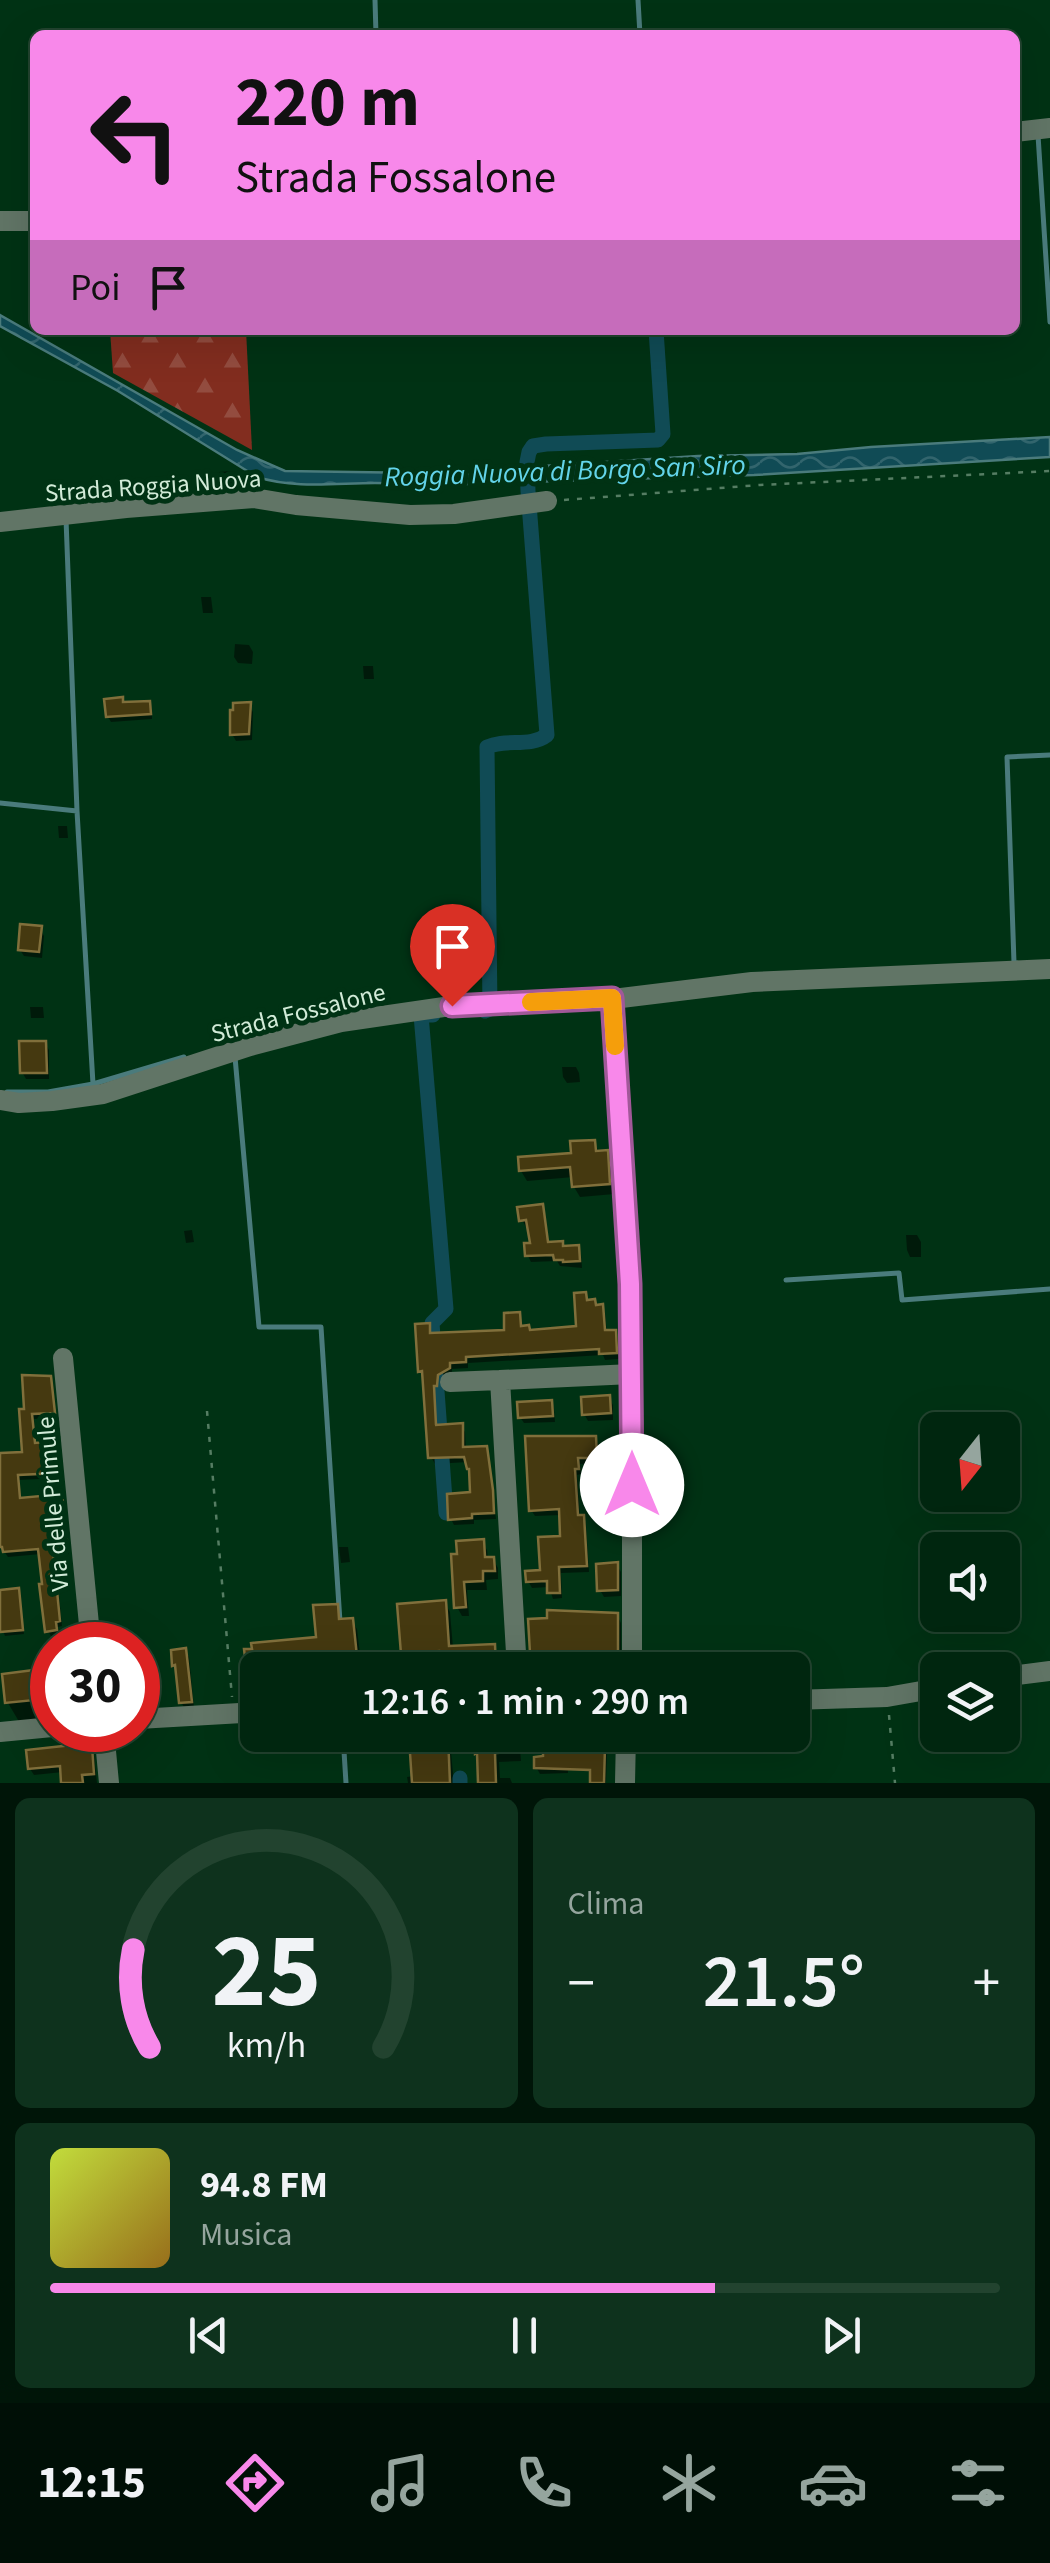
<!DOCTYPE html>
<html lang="it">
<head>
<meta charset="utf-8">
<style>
	body { margin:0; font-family:"Source Sans 3",sans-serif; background:#0e321d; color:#f1f3f6; height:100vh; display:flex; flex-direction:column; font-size:38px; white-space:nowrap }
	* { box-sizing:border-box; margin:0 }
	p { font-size:32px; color:#95a59e }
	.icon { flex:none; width:55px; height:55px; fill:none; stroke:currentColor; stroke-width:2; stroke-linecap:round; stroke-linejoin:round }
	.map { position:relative; height:1783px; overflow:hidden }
	.side { display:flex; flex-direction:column; gap:15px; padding:15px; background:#001508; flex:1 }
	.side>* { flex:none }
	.top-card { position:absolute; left:30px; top:30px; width:990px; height:305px; border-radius:15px; box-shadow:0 10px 40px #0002,0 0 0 2px #22432f; background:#f888ea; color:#111; overflow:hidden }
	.needle { width:65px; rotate:197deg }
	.tools { position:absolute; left:920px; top:1412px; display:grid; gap:20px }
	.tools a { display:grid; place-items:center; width:100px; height:100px; border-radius:15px; background:#00260f; box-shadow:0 10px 40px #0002,0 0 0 2px #22432f; font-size:50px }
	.speed { position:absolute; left:30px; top:1622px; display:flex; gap:20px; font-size:50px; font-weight:700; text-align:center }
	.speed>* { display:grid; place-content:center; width:130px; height:130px; border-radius:50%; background:#00260f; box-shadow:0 10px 40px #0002,0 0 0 2px #22432f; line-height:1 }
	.speed .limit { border:15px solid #d22; background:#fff; color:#111 }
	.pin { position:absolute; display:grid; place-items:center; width:85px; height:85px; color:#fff; margin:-102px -42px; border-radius:50% 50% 50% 0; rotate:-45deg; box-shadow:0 0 10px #0007 }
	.pin .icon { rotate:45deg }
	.me { position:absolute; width:110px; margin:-55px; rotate:0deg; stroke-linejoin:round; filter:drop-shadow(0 0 8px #0008) }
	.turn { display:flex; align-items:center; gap:35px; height:210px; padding:0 40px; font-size:45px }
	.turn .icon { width:130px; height:130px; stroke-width:2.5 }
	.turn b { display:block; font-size:70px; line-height:85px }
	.then { display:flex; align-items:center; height:95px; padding:0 40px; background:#0003; gap:20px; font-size:38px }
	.big { font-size:75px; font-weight:600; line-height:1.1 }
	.side .card { flex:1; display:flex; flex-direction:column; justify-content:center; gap:15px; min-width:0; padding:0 35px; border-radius:15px; background:#0e321d }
	.side .dial { align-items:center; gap:0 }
	.dial svg { height:260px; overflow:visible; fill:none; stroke:#22432f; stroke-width:7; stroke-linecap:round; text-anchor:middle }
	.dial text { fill:#f1f3f6; stroke:none }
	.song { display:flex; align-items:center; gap:30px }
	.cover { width:120px; height:120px; border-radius:15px; background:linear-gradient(135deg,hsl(70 70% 55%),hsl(40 70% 35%)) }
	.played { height:10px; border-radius:5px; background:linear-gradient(90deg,#f888ea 70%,#22432f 70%) }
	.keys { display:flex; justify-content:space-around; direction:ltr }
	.heat { display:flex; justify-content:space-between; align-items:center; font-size:55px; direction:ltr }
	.side .tiles { flex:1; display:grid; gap:15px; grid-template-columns:1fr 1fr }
	.card:last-child { grid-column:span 2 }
	.trip { position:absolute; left:240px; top:1652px; width:570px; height:100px; border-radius:15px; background:#00260f; box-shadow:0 10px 40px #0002,0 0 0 2px #22432f; font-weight:600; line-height:100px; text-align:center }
	.tabs { display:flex; height:160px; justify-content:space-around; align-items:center; background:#000f06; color:#95a59e }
	.tabs .icon { width:70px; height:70px }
	.tabs .active { color:#f888ea }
	.tabs b { font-size:45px; color:#f1f3f6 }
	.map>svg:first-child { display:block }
</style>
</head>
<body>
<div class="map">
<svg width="1050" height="1783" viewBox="0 0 1050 1783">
	<defs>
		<pattern id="forest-firs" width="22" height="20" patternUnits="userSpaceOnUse" patternTransform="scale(2.5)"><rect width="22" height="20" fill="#822d1f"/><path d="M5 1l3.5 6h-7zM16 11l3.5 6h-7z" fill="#934c3f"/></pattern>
		<pattern id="water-waves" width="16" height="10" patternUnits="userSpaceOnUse" patternTransform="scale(2.5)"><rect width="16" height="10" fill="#104b55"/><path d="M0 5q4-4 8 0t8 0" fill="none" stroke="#32656d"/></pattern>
	</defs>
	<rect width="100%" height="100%" fill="#003214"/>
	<path fill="url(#forest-firs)" d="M110 330H246L252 450 113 373Z"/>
	<path fill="url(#water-waves)" stroke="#4a7b7c" stroke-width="2.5" d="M0 315 237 450 285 471 489 474 525 467 526 482C476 486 426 483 375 483 336 483 295 489 257 477L118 391 0 326Z
		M1050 437V457L754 475 529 482 528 467 698 456 797 454 871 447Z"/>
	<path fill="#0007" d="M232 471 236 478 237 492H224L220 486 219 472Z
		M201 597H211L213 613H203Z
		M235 644 249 645 253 652 252 664 238 663 234 657Z
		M363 666H373L374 679H364Z
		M124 704H149L152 709V719L111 722 108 717Z
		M249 705 253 712 252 740 236 741 232 734Z
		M58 826H67L68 838H59Z
		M40 929 44 936 42 958 24 956 20 950Z
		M30 1007H43L44 1018H31Z
		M45 1043 49 1050V1079H26L22 1072Z
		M562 1067H576L579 1073 580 1082 567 1083 563 1077Z
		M594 1143 600 1153H607L613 1163 615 1194 580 1197 574 1187V1177L527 1181 521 1171 573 1155Z
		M542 1206 545 1213 549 1244 564 1248 577 1247 581 1254 582 1268 560 1266 557 1261 531 1262 528 1256 532 1245 530 1227H526L522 1220Z
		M192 1230 194 1242 186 1243 184 1231Z
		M906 1235H917L921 1242V1257H910L907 1250Z
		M585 1294 589 1302 597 1307H602L605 1313 607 1333 614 1332 618 1339 619 1359 605 1360 603 1355 468 1363V1368L452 1369V1375L445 1377 440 1384V1392H436L438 1427 461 1426 465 1432 466 1450 485 1449 489 1455 496 1519 474 1520V1524L454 1525 451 1519 473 1495 472 1473 468 1462 435 1464 431 1457 424 1377 420 1371 428 1325 432 1335 507 1332 519 1315 523 1328 530 1332 579 1328Z
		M49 1378 53 1384 56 1418 34 1419 36 1445H44L47 1450 48 1464H58L61 1478 19 1480 21 1501 61 1497 64 1502 69 1554 55 1555 62 1626 58 1627 59 1635 51 1636 48 1631 41 1554 8 1557 1 1547 0 1513V1469L25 1454 27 1411Z
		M609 1398 613 1405V1420L588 1421 584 1414Z
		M551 1402 554 1408 555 1422 524 1423 520 1417Z
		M595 1439 599 1445V1463L580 1464 581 1474 577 1475 580 1517H583L586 1524 589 1572 561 1573 562 1598 553 1599 549 1587 532 1588 528 1581 543 1573 563 1539 562 1515 535 1516 531 1510Z
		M482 1542 487 1550 488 1559H493L498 1568V1579L486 1580 487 1590H467L469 1616H462L457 1607 459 1556Z
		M339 1547H348L350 1562 341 1563Z
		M617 1565 621 1572V1596L604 1597 600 1590Z
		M18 1591 20 1596 24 1634 5 1636 3 1631 0 1593Z
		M445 1603 450 1612 453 1648 494 1646 499 1656 500 1670H443L442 1660 408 1662 403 1653Z
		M337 1606 342 1621 351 1620 357 1629 361 1663 369 1662 373 1670H258V1675H254L248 1666 318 1639Z
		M617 1615 621 1623V1670H533Z
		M185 1651 189 1657 194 1708 185 1709 181 1702 178 1671 175 1665Z
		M41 1672 52 1692V1722L21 1725 8 1703Z
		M446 1735 450 1742 454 1783H408L407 1777 414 1776Z
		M476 1735H519L521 1761 499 1762 500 1778H510L512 1783H480Z
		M545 1735H567L568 1773 540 1774 536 1767 546 1759Z
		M588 1735 611 1737 610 1752H607L606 1783H592V1775L586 1769Z
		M90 1748 94 1755 97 1783H64L63 1772 34 1775 30 1769Z"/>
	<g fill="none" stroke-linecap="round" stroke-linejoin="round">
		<path stroke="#4a7b7c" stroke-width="5" d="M375 0 376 35
			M638 0 640 35
			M1038 135 1050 322
			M66 519 77 811
			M0 803 77 811 93 1084 184 1057
			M1017 963H1014L1007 757 1050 755
			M235 1057 259 1327H321L340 1622
			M7 1092H48L93 1084
			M786 1280 899 1273 902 1300 1050 1289
			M343 1735 346 1783"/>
		<path stroke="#104b55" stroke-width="15" d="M485 1011 490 1009 487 747C506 738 530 748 547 735L528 491 527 462 529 452 533 446 546 444 658 440 663 434 656 330
			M433 1015H421L446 1309 432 1323 446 1513
			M460 1778V1783"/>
	</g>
	<path fill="#453910" stroke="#806f3b" stroke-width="2.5" d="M123 697V702L150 701 151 714 106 717 104 699Z
		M251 702 249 734 230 735V710H233V703Z
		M20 924 42 926 39 952 18 950Z
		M19 1041H46L47 1073H20Z
		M595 1140 596 1151 608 1150 610 1184 572 1187 570 1167 519 1171 518 1157 571 1153 570 1141Z
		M543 1204 548 1242 563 1241V1246L579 1245 580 1261 563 1262V1260H554L553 1255 525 1256 524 1243H530L526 1220 519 1221 517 1207Z
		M586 1292 587 1300 595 1299 596 1305 603 1304 605 1330H616L617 1353 599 1354V1349L466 1357V1362L450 1363V1368L438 1375 437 1386H434L436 1425H435L463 1423V1447L487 1446 493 1490 494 1513 472 1514V1518L448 1520 447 1494 470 1492 469 1469H467L464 1457 428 1458 422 1371 418 1372 415 1324 430 1323V1333L504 1330V1313L520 1312 521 1326 529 1325 530 1330 576 1326 574 1293Z
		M22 1375 51 1376 55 1413 32 1414 35 1443 45 1442 46 1462 59 1461 60 1473 18 1475 20 1498 62 1494 68 1550H53L60 1621 56 1622 57 1630 45 1632 39 1584H42L38 1549 3 1552 2 1547H0V1453L22 1452 19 1409H24Z
		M610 1395 611 1413 582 1415 581 1397Z
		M552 1400 553 1416 518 1418 517 1402Z
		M525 1436H596L597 1458H578L579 1469H575L578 1515H584L587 1566 559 1567 560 1593H547V1581L526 1582 525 1571 540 1570 538 1537 560 1536 559 1509 529 1511Z
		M484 1539 485 1557H494L495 1571H483V1581L464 1582 466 1607 454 1608 451 1554H457L456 1541Z
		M618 1562V1590L597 1591 596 1564Z
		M19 1588 23 1630 0 1632V1590Z
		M446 1600 449 1646 495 1644 496 1669 445 1670V1667H440L439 1651 401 1654 397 1604Z
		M338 1604 339 1619 353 1618 358 1666 316 1669V1660L246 1666 244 1649H252L251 1643 316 1637 313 1605Z
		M547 1610 618 1613V1670H531L528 1619 547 1618Z
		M186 1648 192 1702 179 1703 175 1665 172 1666 171 1650Z
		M42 1669 45 1699 5 1703 2 1674Z
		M426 1735H448L450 1783H412L409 1738 426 1737Z
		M474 1735H516L517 1752 495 1753 496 1783H478L477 1753 475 1754Z
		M543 1735H609L607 1747H605L604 1783H590V1770L534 1768V1757L543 1756Z
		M82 1744V1747L92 1746 94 1774 82 1775 83 1783H61L60 1766 28 1769 26 1750Z"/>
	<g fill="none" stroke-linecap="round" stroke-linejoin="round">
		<path stroke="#557d63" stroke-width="2.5" stroke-dasharray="5 8" stroke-linecap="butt" d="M564 500 760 485 1050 471
			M207 1411 232 1697
			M889 1715 895 1783"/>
		<path stroke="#617566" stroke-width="20" d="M1015 132 1050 128
			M0 221H35
			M0 522 126 508 254 498 296 505 410 515 454 514 547 501
			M613 999 630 1284 632 1374V1670
			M0 1100 19 1103 52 1101 103 1094 250 1046 341 1022 451 1006 613 999 752 982 1050 969
			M63 1358 91 1645
			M450 1382 500 1380
			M517 1670 500 1380 632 1374
			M1002 1677 1050 1671
			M792 1700 887 1697 938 1688
			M138 1719 258 1712
			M104 1730 109 1783
			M0 1732 52 1727
			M625 1783 626 1735"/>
	</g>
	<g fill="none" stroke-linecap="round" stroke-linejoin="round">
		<defs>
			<path id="route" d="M452 1006 612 998 630 1284 632 1485"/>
		</defs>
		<use href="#route" stroke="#a15898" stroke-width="25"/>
		<use href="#route" stroke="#f888ea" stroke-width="18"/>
		<path stroke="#f59e0b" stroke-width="18" d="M531 1002 612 998 615 1046"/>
	</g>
	<g text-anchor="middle" stroke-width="10" stroke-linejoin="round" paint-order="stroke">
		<g font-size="25" fill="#d2ebd8" stroke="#003214">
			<text transform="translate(153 485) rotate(-4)" y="9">Strada Roggia Nuova</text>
			<text transform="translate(298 1012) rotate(-14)" y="9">Strada Fossalone</text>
			<text transform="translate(52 1504) rotate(-95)" y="9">Via delle Primule</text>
		</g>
		<g font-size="28" font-style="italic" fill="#63d4ea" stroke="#003214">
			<text transform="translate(565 470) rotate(-2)" y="10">Roggia Nuova di Borgo San Siro</text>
		</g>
	</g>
</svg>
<div class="tools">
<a><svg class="needle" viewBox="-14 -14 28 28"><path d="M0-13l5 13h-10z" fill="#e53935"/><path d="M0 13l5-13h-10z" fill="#95a59e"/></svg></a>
<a><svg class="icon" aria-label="sound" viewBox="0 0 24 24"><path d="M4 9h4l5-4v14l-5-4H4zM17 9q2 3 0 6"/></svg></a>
<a><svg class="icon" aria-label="layers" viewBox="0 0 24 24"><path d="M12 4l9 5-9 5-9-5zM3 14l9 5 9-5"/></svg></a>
</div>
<div class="speed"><div class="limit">30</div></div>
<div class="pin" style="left:452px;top:1006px;background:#d93025"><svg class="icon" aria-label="arrive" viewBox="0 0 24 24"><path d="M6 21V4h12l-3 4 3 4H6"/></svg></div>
<svg class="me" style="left:632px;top:1485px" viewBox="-20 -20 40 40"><circle r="19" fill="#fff"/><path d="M0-13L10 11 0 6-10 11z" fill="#f888ea"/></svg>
<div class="trip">12:16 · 1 min · 290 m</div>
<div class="top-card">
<div class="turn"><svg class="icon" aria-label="left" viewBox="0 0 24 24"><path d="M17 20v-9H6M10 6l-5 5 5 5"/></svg><div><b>220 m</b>Strada Fossalone</div></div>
<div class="then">Poi<svg class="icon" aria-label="arrive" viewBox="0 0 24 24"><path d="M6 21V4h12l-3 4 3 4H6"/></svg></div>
</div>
</div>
<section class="side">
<div class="tiles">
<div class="card dial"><svg viewBox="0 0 100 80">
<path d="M14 69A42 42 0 1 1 86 69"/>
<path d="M14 69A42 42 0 0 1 9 39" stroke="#f888ea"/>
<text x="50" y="56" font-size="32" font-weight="700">25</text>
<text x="50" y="72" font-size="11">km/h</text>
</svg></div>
<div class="card"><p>Clima</p>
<div class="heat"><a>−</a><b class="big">21.5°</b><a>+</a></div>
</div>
<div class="card">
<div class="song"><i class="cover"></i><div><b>94.8 FM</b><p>Musica</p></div></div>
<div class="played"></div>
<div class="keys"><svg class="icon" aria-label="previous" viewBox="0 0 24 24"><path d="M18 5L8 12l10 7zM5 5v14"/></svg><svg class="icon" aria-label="pause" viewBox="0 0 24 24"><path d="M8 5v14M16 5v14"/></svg><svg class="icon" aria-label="next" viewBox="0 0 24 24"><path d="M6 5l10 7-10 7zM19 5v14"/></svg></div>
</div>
</div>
</section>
<nav class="tabs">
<b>12:15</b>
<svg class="icon active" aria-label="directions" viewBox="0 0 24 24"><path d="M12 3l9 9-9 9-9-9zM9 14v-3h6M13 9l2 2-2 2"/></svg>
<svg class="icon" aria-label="music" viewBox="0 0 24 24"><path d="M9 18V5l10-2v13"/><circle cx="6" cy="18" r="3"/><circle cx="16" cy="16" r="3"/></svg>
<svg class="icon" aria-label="phone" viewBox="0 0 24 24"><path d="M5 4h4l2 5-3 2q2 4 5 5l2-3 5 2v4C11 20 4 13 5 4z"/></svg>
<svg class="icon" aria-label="climate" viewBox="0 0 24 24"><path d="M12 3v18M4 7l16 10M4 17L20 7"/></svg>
<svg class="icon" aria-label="car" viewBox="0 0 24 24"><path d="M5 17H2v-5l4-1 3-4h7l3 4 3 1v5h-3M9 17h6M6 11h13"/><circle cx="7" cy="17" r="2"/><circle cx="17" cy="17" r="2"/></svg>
<svg class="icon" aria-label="filters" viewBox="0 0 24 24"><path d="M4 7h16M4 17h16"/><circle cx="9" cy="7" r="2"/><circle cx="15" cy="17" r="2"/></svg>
</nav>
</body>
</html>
